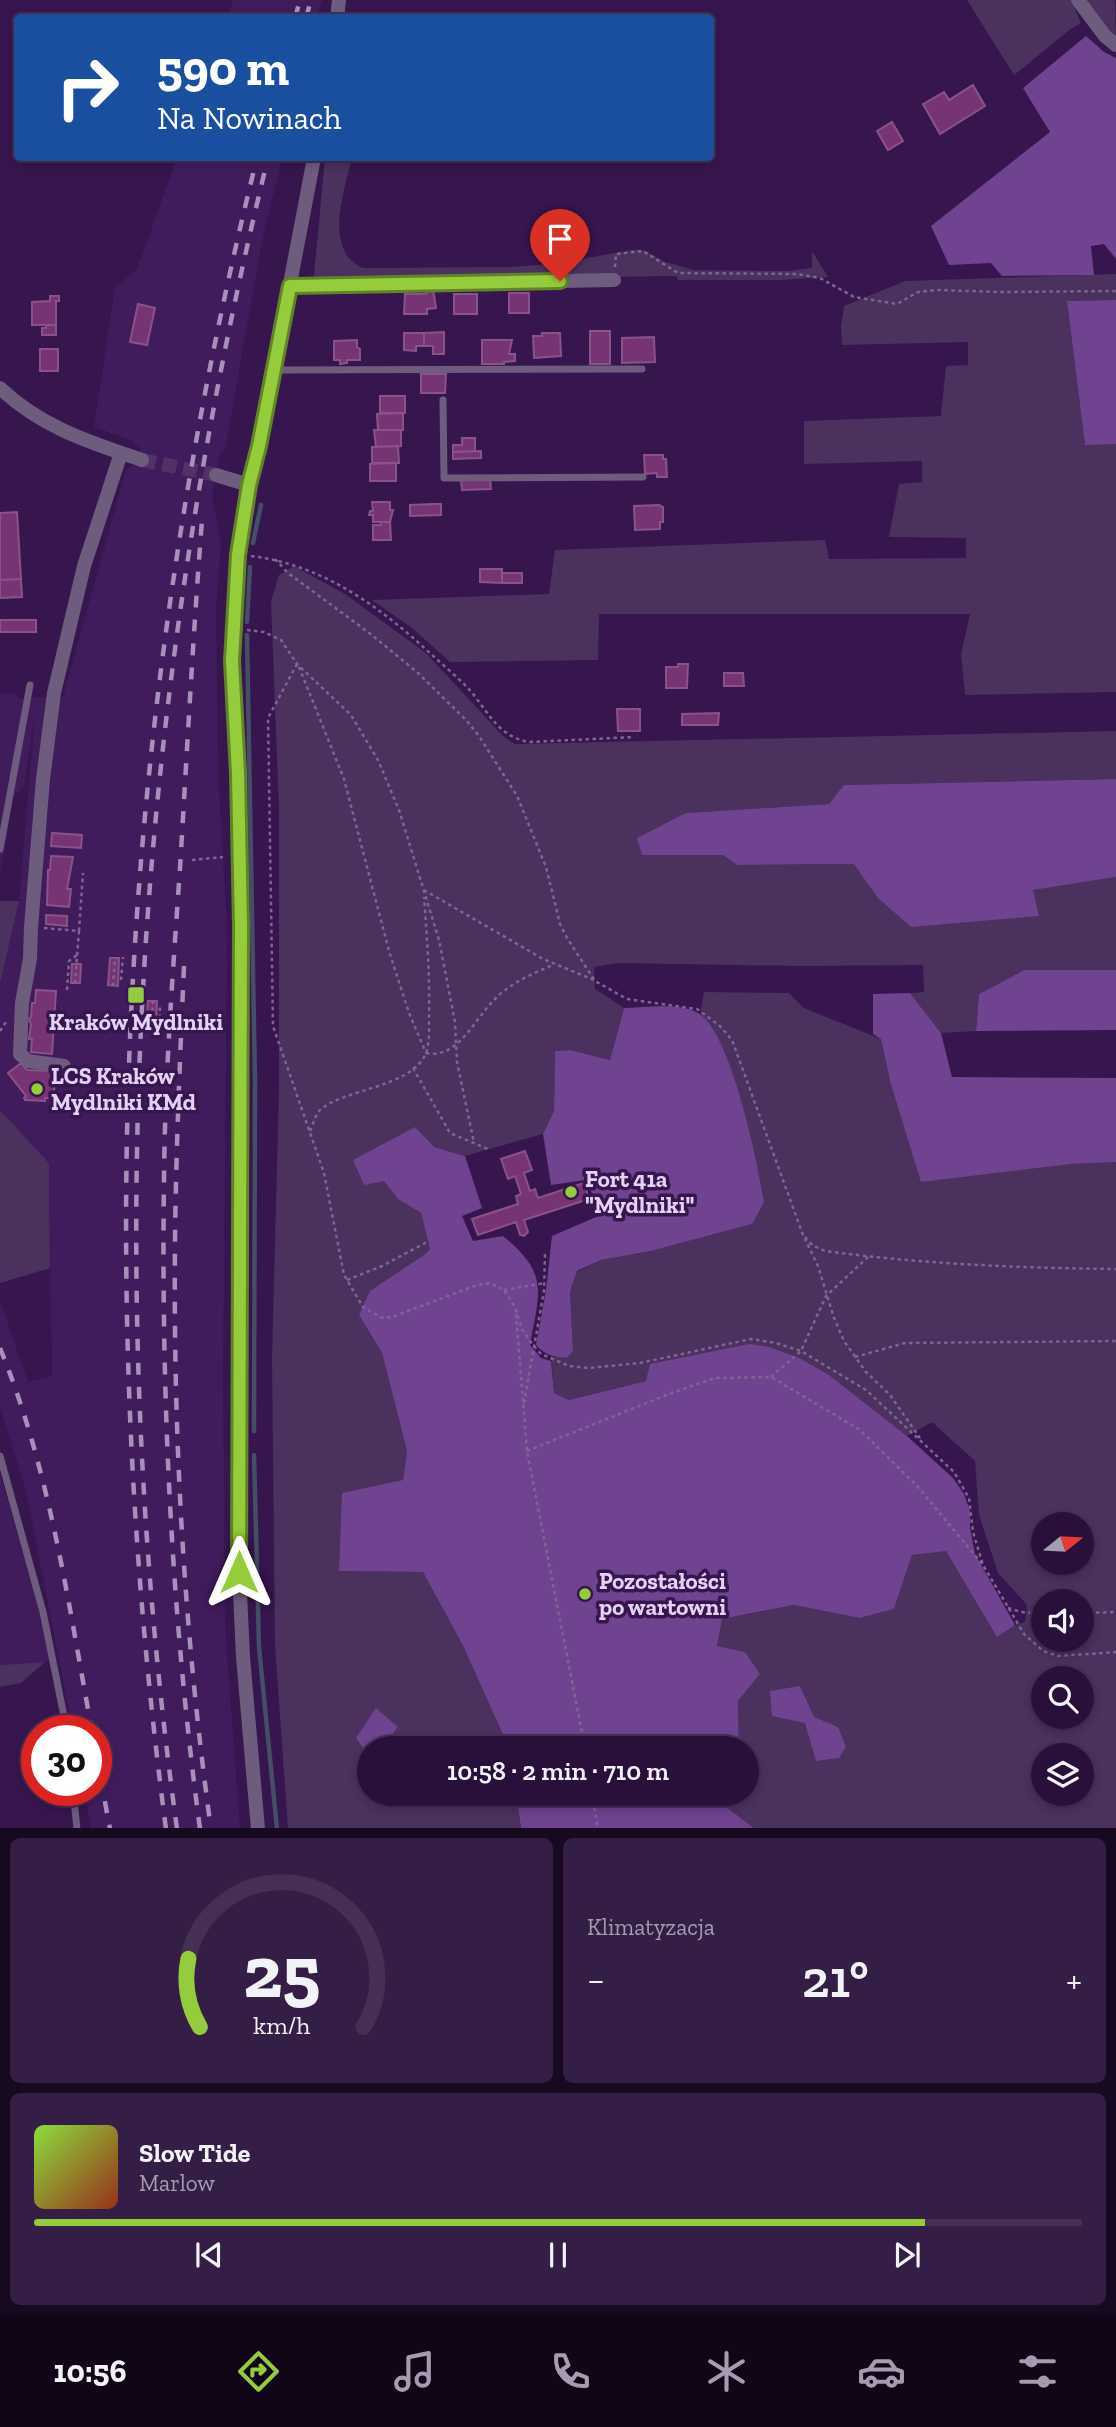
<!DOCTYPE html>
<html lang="pl">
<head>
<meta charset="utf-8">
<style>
	body { margin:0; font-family:"Zilla Slab",serif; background:#351e45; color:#f1f3f6; height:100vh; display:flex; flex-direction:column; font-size:26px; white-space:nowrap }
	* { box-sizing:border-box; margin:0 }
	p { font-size:23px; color:#a59daf }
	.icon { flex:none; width:38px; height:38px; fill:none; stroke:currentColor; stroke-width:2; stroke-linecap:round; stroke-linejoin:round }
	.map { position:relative; height:1828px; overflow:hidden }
	.drawer { display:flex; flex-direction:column; gap:10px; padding:10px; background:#170920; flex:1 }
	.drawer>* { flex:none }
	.banner { position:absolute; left:14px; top:14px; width:700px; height:147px; border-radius:7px; box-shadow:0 4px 10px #0003,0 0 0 2px #453054; background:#1a4fa0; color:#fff; overflow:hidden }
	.needle { width:46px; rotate:72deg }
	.tools { position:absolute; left:1031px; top:1512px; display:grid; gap:14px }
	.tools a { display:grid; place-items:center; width:63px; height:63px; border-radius:50%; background:#29103a; box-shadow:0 4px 10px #0003,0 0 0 2px #453054; font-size:35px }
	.speed { position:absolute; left:21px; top:1715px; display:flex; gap:14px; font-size:35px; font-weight:700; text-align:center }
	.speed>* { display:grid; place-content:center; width:91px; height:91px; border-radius:50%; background:#29103a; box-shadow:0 4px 10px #0003,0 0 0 2px #453054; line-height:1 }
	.speed .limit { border:10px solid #d22; background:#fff; color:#111 }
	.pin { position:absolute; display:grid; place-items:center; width:60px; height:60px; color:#fff; margin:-72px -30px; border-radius:50% 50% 50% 0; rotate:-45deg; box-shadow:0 0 7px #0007 }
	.pin .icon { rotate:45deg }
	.me { position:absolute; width:77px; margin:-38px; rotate:0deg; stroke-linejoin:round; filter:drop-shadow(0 0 5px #0008) }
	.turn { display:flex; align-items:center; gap:24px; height:147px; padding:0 28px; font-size:32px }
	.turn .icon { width:91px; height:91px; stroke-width:2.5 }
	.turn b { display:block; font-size:49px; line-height:60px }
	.big { font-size:52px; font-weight:600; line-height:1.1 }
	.drawer .card { flex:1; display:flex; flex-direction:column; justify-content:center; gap:10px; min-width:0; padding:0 24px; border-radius:10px; background:#351e45 }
	.drawer .dial { align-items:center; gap:0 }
	.dial svg { height:182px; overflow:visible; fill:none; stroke:#453054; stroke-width:7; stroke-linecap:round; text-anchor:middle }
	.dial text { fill:#f1f3f6; stroke:none }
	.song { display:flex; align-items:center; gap:21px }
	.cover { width:84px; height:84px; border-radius:10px; background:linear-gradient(135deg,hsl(90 70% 55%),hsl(10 70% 35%)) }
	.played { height:7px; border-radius:4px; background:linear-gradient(90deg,#95cc3b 85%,#453054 85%) }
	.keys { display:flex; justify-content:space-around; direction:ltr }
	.heat { display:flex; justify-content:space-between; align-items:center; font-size:38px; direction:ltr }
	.drawer .tiles { flex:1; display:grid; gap:10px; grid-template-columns:1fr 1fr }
	.card:last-child { grid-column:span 2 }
	.trip { position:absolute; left:357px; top:1736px; width:402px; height:70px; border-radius:35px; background:#29103a; box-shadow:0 4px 10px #0003,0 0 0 2px #453054; font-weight:600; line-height:70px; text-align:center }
	.tab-bar { display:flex; height:112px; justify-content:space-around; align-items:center; background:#100617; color:#a59daf }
	.tab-bar .icon { width:49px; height:49px }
	.tab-bar .selected { color:#95cc3b }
	.tab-bar b { font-size:32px; color:#f1f3f6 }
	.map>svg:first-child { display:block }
</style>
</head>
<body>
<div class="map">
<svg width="1116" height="1829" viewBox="0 0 1116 1829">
	<rect width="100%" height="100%" fill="#37154e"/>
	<path fill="#411c5c" d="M233 0H322L317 17H228Z
		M177 158H282L262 241 225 450 220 452 212 496 221 545 216 609 218 770 227 929 223 1375 225 1626 240 1828H91L84 1790H96V1731H73L26 1491 0 1407V1301L28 1382 52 1376 49 1163 0 1110V984L19 901 35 715 24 785 13 799 0 874V693H17L18 698 63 697 126 470 142 460 140 449 132 440 94 427 115 288 137 269Z
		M0 1474 53 1659 45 1662 0 1665Z"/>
	<path fill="#4a315e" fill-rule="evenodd" d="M967 0H1071L1081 23 1072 28 1014 75Z
		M1085 0H1115L1116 39Z
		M325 158H352C344 191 323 251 363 268L512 267 561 263 631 250H644L665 262 694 270 789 271 812 268V251L828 277 782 280H678L677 276 316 281 314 275Z
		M1116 274V300L1067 301 1085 444H1116V692L965 695 961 654 970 614H599L598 660 450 662 412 628 372 600 549 594 555 550 825 540 829 559 966 558V538L889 537 899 484 922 482V461L804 464V421L941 416 946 366 968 365V342L842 345 841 326 844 306 905 281Z
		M294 566 345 594 426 653 504 737 515 744 1116 731V779L845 785 829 804 686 813 642 855H723L737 865 855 864 877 897 1039 916 1032 890 1116 877V970H1024L979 994 976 1031 941 1033 910 993 924 992 923 965 801 966 617 963 594 967 595 989 624 1008 610 1060 571 1050 555 1051 554 1111 543 1134 465 1156 434 1147 384 1180 399 1199 421 1213 430 1249 359 1315 382 1353 407 1451 403 1480 340 1571 423 1572 463 1646 509 1748H382L398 1727 356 1738 369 1757V1794H516L521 1828H288L275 1645 272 1358 279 1089V809L271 601 279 575Z
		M0 901H19L0 984Z
		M704 992 789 993 804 1008 881 1039 890 1081 1070 1164 1116 1162V1828H754L717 1800 714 1794H747V1748H739L738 1701 760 1674 744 1652 717 1646 722 1619 795 1605 860 1618 894 1609 912 1555 946 1550 997 1636 1015 1625 1025 1622 1027 1605 998 1573 979 1515 975 1461 932 1422 907 1436 829 1375 646 1381 569 1400 554 1393 551 1356 567 1358 573 1351 570 1292 577 1272 601 1260 651 1251 752 1224 723 1049 700 1014ZM1043 1524H1082V1563H1043ZM1043 1601H1082V1640H1043ZM1043 1678H1082V1717H1043ZM1043 1755H1082V1794H1043Z
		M0 1110 49 1163 50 1268 0 1283Z
		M45 1662 21 1683 0 1687V1665Z"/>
	<path fill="#6f4390" d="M1086 36 1104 52 1116 58V259L1104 244 1091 246 1094 275 1002 276 991 263 949 265 931 226 1050 132 1023 88Z
		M1116 300V444L1085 445 1067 301Z
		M1116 779V877L1033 890 1039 916 911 927 877 897 854 864 737 865 723 855H642L637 838 686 813 829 804 844 785Z
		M1024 970H1116V1030L976 1031 979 994Z
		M910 993 941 1033 952 1077 1116 1078V1162L1070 1164 921 1182 890 1081 881 1039 873 1034V994Z
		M624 1008C646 1008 678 1002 698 1013 731 1031 758 1165 764 1202L752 1224 651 1251 601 1260 577 1271 570 1292 573 1351 567 1358C553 1357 545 1355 536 1345L546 1290 552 1236 603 1214 585 1180 551 1185 543 1134 554 1111 555 1051 571 1050 610 1060Z
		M415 1127 434 1147 465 1156 482 1208 462 1216 473 1241 503 1236C550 1274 539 1292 530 1345L541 1358 551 1361 554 1393 569 1400 646 1381 650 1364 749 1344 769 1347 799 1358 829 1375 907 1436 953 1478 964 1494 970 1511V1528L975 1554 1015 1625 997 1637 946 1551 912 1555 894 1609 860 1618 794 1605 722 1619 717 1646 745 1652 760 1674 738 1701 739 1748H509L463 1646 423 1572 339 1571 342 1493 403 1480 407 1451 382 1353 359 1315 370 1291 424 1255 430 1249 421 1213 398 1199 384 1181 364 1185 353 1160Z
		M800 1686 814 1717 838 1727 846 1747 839 1758 816 1761 805 1723 772 1716 770 1691Z
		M376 1708 398 1727 382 1748H369V1757L356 1738Z
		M516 1794H714L717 1800 754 1828H521Z"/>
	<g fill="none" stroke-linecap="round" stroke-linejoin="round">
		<path stroke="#444e66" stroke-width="4.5" d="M253 543 261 505
			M247 622 250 567
			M247 635 255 1081 254 1431
			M254 1455 259 1647 277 1829"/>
	</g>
	<path fill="#773475" stroke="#895387" stroke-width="2" d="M973 85 985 106 940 134 923 104 944 92 949 100Z
		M892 122 903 141 888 150 877 131Z
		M433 289 436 308 427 309V314H404L405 294H426L427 290Z
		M509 293H529V313H509Z
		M454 294H477V314H454Z
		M50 296H59V301H56V325H32V302L50 301Z
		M138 304 155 308 147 345 130 342Z
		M46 325H56V335H42V328H46Z
		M590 331H610V364H590Z
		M444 332V354H433V346H424V333Z
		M404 333H424V346H416V351L404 350Z
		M542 333H560L561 356 534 358 533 336H542Z
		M654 337 655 362 622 363V338Z
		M357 340V347L360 349V360H347V363L340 364V360H334V341Z
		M482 340H512L509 354H515V361L504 362V364H482Z
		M40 349H58V371H40Z
		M421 374H446L445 393H421Z
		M380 396H405V413H380Z
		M403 413V430H378L377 414Z
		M374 430H401V446L376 447Z
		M462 438H475V451L453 452V445H462Z
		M398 446 399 463H372V447Z
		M481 451V458L453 459V452Z
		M644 455H663V459H666L667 477H657V473L645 474Z
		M396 463V481H370V464Z
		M490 479 491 489 462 490 461 480Z
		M372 502H390V510H393L390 522H373V515H369L370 511H373Z
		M434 504H441V515L410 516V505Z
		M659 505 663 507V522H660V529L635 530 634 506Z
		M17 512 21 579 0 580V513Z
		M381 522H390L391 540H373V525H381Z
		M480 569H502V583L480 582Z
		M502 573H522V583H502Z
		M21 579 22 597 0 598V580Z
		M0 620H36V632H0Z
		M678 664H688L687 688H666V667H678Z
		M724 673H743L744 686H724Z
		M617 709H640V731H618Z
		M719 713 718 725H682V714Z
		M52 833 82 835 81 848 51 846Z
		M51 856 73 857 67 889H71L69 907 47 905 48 870H50Z
		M46 915 67 916V926L46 924Z
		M110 958H119L118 986 108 985Z
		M72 964H81L80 983H71Z
		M36 990 56 991 52 1054 31 1052 32 1039H29L31 1025 29 1019 31 1017 32 1003H35Z
		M148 1001H157L156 1027H146Z
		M21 1063 27 1070 55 1071 54 1098H45V1101L25 1100 24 1098 26 1096 8 1073Z
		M525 1151 532 1170 524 1173 530 1191 535 1189 538 1198 584 1183 589 1199 524 1220 528 1232 524 1236 520 1235 516 1222 478 1235 472 1219 518 1204 516 1196 521 1194 515 1176 508 1179 501 1159Z"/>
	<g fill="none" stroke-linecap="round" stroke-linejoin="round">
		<path stroke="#513167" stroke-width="14" stroke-dasharray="14 7" stroke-linecap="butt" d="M142 460 216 475"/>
		<path stroke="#7f6494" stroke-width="2.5" stroke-dasharray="3.5 3.5" stroke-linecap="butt" d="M615 267 616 254 643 251 678 273 797 274 820 278 854 297 897 304 918 292 937 290 1000 292 1116 291
			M251 556C323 565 379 606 431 654 443 665 456 676 467 687 488 710 496 736 529 742L634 737
			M275 559 288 573 368 632 417 672 467 721 479 736 517 796 546 867 560 924 567 938 595 981 627 999 697 1009 720 1026 732 1040 803 1235 818 1266 834 1318 844 1341 866 1372 890 1395 920 1438
			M247 630 264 632 281 640 297 664 351 715 378 760 399 810 439 940 455 1022 457 1062 474 1143
			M297 664 268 718 273 1026 324 1173 344 1275 363 1307 382 1318 392 1317 477 1285 490 1283 504 1290 515 1307 522 1329 532 1344 541 1354 569 1366 588 1368 640 1363 751 1339 776 1343 801 1351 866 1390 954 1472 969 1498 973 1532 983 1565
			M299 667 344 779 389 951 409 1013 426 1053
			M192 860 223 857
			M424 890 543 959 594 980
			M44 928 79 931 75 983
			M79 931 83 873
			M121 980 123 957
			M113 986 115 957
			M67 990 69 961 77 955
			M0 1031 6 1022
			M151 1032 153 1001
			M159 1032 160 1006
			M426 1053C462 1060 477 1010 504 991 518 980 536 972 553 965
			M413 1068 450 1133 490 1150
			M310 1131C313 1125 315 1116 319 1111 341 1089 412 1088 426 1053 430 1042 429 1027 429 1016 430 976 427 937 424 897
			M805 1237 812 1245 825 1251C922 1264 1018 1268 1116 1269
			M347 1280 382 1266 429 1241
			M504 1290 545 1283
			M516 1314 527 1451 585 1748
			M855 1357 905 1343 1116 1341
			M771 1377 801 1351 826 1296 868 1257
			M524 1403 544 1291 545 1253
			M527 1451 669 1394 715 1378 771 1377 860 1430 918 1487 983 1565 1024 1634 1043 1651 1058 1656 1116 1652
			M1008 1608 1021 1612 1043 1614
			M1082 1613 1116 1612
			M592 1794 598 1829"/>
		<path stroke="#6e5c7e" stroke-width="7" d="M274 370 642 369
			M443 400 444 478 643 477
			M0 849 30 685
			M0 1456 43 1612 67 1731
			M73 1790 77 1829"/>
		<path stroke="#6e5c7e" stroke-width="14" d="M1078 0 1105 36 1116 45
			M337 18 339 0
			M290 286 614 280
			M0 388C41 427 89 442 142 460
			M216 475 249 485
			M64 1066 28 1061 20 1054 22 1003 30 959 31 927 43 779 54 693 84 566 121 453
			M258 1829 243 1657 239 1572 241 925 238 773 232 661 238 555 249 485 259 446 314 158"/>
		<path stroke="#a790ba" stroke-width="4.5" stroke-dasharray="12 12" stroke-linecap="butt" d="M295 18 300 0
			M306 18 311 0
			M184 966C180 1058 176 1149 175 1241 173 1437 184 1634 211 1829
			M0 1348C50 1470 68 1602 92 1731
			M96 1754 110 1829
			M166 1829C92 1268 120 706 257 158
			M177 1829C100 1268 133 706 268 158
			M200 1829C171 1613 161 1395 164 1178 165 1074 173 971 180 868 187 752 193 636 202 520"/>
	</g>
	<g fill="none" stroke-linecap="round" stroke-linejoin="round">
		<defs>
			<path id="route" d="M239 1572 241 925 238 773 232 661 238 555 249 485 259 446 290 286 560 281"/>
		</defs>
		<use href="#route" stroke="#618526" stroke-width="18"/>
		<use href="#route" stroke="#95cc3b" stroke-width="12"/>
	</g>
	<g fill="#95cc3b" stroke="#37154e" stroke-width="2.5">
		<rect x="127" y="986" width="18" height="18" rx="3.5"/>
		<circle cx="37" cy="1089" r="7"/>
		<circle cx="571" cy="1192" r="7"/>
		<circle cx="585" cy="1594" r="7"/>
	</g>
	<g text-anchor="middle" stroke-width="7" stroke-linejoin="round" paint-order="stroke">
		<g font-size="23" font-weight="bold" fill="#e4d2f5" stroke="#37154e" text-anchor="start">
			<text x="136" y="1030" text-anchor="middle">Kraków Mydlniki</text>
			<text x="51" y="1084">LCS Kraków<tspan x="51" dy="26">Mydlniki KMd</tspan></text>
			<text x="585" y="1187">Fort 41a<tspan x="585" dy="26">"Mydlniki"</tspan></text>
			<text x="599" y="1589">Pozostałości<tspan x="599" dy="26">po wartowni</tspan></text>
		</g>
	</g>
</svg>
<div class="tools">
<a><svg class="needle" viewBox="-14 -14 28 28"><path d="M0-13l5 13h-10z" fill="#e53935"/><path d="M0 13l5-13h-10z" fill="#a59daf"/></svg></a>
<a><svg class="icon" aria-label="sound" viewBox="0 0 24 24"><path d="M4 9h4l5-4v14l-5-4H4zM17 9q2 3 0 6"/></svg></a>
<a><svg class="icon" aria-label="search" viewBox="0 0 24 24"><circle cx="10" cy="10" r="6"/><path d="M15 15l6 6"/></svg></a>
<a><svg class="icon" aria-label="layers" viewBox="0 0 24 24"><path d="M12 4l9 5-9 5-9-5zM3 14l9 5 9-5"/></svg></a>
</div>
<div class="speed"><div class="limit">30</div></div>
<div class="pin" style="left:560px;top:281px;background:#d93025"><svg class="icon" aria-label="arrive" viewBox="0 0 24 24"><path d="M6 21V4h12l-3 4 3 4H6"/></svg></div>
<svg class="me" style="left:239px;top:1572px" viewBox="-20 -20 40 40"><path d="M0-17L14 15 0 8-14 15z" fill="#95cc3b" stroke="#fff" stroke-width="4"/></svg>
<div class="trip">10:58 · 2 min · 710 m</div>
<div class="banner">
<div class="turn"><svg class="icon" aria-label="right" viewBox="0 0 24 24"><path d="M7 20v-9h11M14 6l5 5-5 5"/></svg><div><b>590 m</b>Na Nowinach</div></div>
</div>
</div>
<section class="drawer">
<div class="tiles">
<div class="card dial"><svg viewBox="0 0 100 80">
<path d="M14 69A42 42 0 1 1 86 69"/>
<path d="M14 69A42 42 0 0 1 9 39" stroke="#95cc3b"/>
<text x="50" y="56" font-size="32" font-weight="700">25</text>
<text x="50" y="72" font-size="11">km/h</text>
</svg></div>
<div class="card"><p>Klimatyzacja</p>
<div class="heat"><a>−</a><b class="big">21°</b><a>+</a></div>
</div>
<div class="card">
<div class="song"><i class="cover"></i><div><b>Slow Tide</b><p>Marlow</p></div></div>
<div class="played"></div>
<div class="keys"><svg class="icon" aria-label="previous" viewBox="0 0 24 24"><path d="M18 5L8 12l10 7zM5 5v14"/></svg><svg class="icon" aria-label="pause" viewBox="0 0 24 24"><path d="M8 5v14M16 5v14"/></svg><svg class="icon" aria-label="next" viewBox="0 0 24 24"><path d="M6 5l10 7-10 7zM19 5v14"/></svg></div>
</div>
</div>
</section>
<nav class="tab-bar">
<b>10:56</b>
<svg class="icon selected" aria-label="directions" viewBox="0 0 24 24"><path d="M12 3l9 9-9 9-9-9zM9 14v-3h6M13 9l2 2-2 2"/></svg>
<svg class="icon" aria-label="music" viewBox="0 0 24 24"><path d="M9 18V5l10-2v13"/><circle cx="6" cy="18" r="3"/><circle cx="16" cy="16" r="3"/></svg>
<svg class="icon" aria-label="phone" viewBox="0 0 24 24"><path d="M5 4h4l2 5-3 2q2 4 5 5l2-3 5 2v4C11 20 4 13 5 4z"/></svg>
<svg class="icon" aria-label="climate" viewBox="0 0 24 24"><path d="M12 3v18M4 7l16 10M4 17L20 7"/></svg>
<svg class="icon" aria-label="car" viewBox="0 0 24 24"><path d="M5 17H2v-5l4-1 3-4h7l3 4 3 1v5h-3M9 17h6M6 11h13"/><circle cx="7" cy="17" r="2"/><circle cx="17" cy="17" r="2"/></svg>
<svg class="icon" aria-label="filters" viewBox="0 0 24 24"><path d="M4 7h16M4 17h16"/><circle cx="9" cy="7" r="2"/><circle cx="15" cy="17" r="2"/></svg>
</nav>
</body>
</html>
